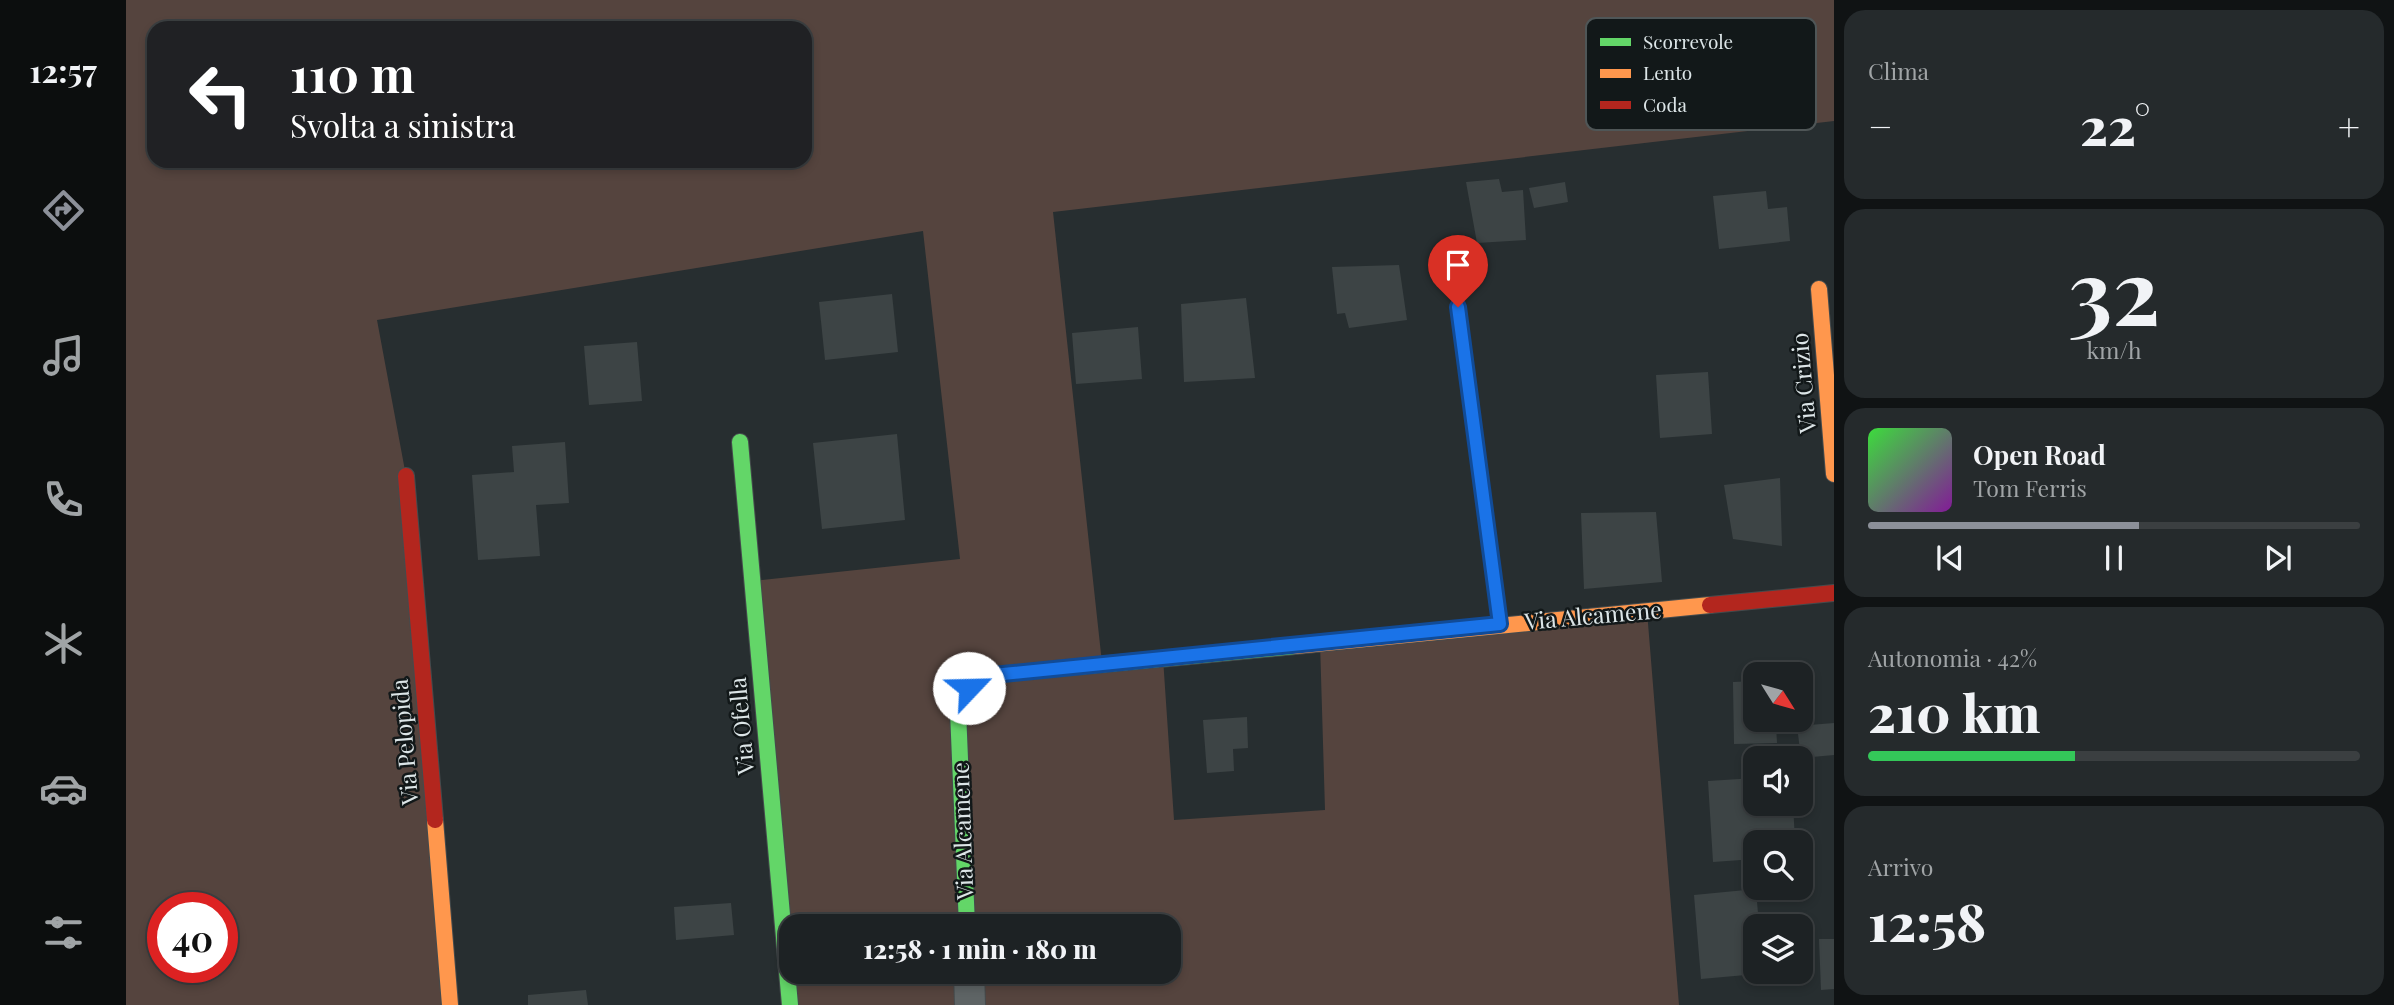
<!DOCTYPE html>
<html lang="it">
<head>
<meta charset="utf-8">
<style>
	body { margin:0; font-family:"Playfair Display",serif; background:#252a2c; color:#f1f3f6; height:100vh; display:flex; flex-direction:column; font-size:26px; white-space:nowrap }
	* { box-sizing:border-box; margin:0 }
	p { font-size:23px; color:#a0a4a6 }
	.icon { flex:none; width:38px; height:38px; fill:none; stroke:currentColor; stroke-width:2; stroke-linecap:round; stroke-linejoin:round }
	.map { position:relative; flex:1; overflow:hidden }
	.side { display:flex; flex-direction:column; gap:10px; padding:10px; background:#101314; width:560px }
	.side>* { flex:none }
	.top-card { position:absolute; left:21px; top:21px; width:665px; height:147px; border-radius:21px; box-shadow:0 4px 10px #0003,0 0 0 2px #3b3f41; background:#202124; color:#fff; overflow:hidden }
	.needle { width:46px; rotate:127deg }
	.tools { position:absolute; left:1617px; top:662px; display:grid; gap:14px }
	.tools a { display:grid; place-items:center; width:70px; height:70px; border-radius:14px; background:#1d2224; box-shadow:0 4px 10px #0003,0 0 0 2px #3b3f41; font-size:35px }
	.speed { position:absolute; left:21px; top:892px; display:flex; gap:14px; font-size:35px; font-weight:700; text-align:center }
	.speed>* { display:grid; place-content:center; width:91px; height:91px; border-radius:50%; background:#1d2224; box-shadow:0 4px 10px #0003,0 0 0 2px #3b3f41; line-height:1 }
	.speed .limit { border:10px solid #d22; background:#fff; color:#111 }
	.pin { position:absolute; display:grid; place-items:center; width:60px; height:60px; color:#fff; margin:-72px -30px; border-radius:50% 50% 50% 0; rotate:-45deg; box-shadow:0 0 7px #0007 }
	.pin .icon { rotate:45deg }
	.me { position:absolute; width:77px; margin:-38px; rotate:66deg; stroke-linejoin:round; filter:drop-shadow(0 0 5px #0008) }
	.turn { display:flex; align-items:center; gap:24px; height:147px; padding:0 28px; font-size:32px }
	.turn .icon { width:91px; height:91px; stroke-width:2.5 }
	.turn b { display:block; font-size:49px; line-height:60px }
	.big { font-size:52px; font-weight:800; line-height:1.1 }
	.side .card { flex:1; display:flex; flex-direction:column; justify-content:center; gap:10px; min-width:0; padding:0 24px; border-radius:21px; background:#252a2c }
	.side .dial { align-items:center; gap:0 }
	.dial b { font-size:91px; line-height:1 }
	.song { display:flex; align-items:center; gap:21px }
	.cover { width:84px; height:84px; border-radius:10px; background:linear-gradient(135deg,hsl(120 70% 55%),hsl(290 70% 35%)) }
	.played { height:7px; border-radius:4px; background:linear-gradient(90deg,#8c9099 55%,#3b3f41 55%) }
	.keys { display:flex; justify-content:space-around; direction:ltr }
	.heat { display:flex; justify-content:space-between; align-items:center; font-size:38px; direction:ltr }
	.charge { height:10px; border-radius:5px; background:linear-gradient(90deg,#34c759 42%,#3b3f41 0) }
	.trip { position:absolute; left:653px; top:914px; width:402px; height:70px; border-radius:21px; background:#1d2224; box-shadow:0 4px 10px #0003,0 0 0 2px #3b3f41; font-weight:800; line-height:70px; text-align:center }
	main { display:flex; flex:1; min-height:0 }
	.menu { display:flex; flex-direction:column; width:126px; justify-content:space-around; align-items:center; background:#0c0e0e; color:#a0a4a6 }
	.menu .icon { width:49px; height:49px }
	.menu .active { color:#8c9099 }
	.menu b { font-size:32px; color:#f1f3f6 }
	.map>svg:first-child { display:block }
</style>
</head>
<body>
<main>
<nav class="menu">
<b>12:57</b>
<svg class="icon active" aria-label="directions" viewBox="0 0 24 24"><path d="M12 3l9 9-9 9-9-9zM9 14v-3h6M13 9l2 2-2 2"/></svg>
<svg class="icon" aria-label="music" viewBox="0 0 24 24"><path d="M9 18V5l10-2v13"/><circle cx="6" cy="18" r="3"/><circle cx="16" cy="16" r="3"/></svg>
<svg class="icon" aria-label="phone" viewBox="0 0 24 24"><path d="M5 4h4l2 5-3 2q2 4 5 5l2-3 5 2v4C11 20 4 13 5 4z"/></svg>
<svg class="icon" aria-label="climate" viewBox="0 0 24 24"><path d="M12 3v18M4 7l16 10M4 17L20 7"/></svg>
<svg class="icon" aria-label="car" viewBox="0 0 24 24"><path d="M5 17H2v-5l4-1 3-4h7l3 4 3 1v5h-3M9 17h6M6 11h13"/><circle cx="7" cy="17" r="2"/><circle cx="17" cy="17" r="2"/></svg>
<svg class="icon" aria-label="filters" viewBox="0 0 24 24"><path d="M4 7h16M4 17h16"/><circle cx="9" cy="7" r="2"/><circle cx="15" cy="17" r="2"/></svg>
</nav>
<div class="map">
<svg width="1708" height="1005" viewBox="0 0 1708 1005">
	<rect width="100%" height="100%" fill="#272e30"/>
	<path fill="#55443e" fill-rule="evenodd" d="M0 0H1708V121L927 212 976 663 1037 658 1048 820 1199 810 1194 642 1521 611 1553 1005H664L627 581 834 559 797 231 251 320 280 476 324 1005H0ZM28 28H679V161H28ZM37 908H96V968H37ZM665 926H1043V971H665Z"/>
	<path fill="#3d4445" d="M1373 179 1376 192 1397 190 1400 240 1351 243 1340 182Z
		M1439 182 1442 202 1408 208 1403 188Z
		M1640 191 1642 209 1661 207 1664 241 1593 249 1587 196Z
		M1273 265 1281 320 1223 328 1219 313 1211 314 1206 267Z
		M766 294 772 352 699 360 693 302Z
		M1120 298 1129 378 1058 382 1055 304Z
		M1012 327 1016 379 950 384 946 333Z
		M511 342 516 401 463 405 458 346Z
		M1582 372 1586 434 1534 438 1530 375Z
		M771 434 779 520 696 529 687 443Z
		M439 442 443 503 410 505 414 556 352 560 346 475 388 472 386 446Z
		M1654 478 1656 546 1607 539 1598 485Z
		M1530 512 1536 582 1458 589 1455 513Z
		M1629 681V719H1658V726H1650L1651 743 1608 744 1607 682Z
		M1121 717 1122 748 1107 749 1108 771 1081 773 1077 720Z
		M1708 723V755L1675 758 1671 726Z
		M1629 778V803H1667L1669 842H1629V859L1587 862 1582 781Z
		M1630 889 1633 926H1629V971L1642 973 1575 979 1568 895Z
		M605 903 608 935 550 940 548 907Z
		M1693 939H1708V989L1695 990Z
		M460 990 462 1005H402V995Z"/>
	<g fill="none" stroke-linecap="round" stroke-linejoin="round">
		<defs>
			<path id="lane" d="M1332 307 1374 623"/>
			<path id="street" d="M843 971 844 1005"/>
			<path id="fast" d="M614 442 664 1005
				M841 926 832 711 843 688 867 675 1169 646"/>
			<path id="slow" d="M1693 289 1708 474
				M1169 646 1584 605
				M309 820 324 1005"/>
			<path id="jam" d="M280 476 309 820
				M1584 605 1708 593"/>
		</defs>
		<use href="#lane" stroke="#454b4d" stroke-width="16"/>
		<use href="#street" stroke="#454b4d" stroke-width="32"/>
		<use href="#fast" stroke="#454b4d" stroke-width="18"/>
		<use href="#slow" stroke="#454b4d" stroke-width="18"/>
		<use href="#jam" stroke="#454b4d" stroke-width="18"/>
		<use href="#lane" stroke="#5e6465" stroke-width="14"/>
		<use href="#street" stroke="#5e6465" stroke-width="30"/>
		<use href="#fast" stroke="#63d668" stroke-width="16"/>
		<use href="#slow" stroke="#ff974d" stroke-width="16"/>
		<use href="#jam" stroke="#b3261e" stroke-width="16"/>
	</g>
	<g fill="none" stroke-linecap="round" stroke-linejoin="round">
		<defs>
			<path id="route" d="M843 688 867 675 1374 624 1332 307"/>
		</defs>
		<use href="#route" stroke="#114b97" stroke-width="18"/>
		<use href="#route" stroke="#1a73e8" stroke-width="12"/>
	</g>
	<g text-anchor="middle" stroke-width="5" stroke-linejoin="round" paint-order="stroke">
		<g font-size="23" fill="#dce5e7" stroke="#121819">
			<text transform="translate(1678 383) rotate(-95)" y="8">Via Crizio</text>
			<text transform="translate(1467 616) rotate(-5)" y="8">Via Alcamene</text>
			<text transform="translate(616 726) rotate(-95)" y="8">Via Ofella</text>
			<text transform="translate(279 742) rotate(-95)" y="8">Via Pelopida</text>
			<text transform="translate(837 831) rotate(-92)" y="8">Via Alcamene</text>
		</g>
	</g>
	<rect x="1460" y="18" width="230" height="112" rx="10" fill="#121819" stroke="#4f5657" stroke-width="2"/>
	<rect x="1474" y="38" width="31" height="8" fill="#63d668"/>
	<rect x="1474" y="69" width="31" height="9" fill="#ff974d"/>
	<rect x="1474" y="101" width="31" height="8" fill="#b3261e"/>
	<g font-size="19" fill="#dce5e7">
		<text x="1517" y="49">Scorrevole</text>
		<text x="1517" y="80">Lento</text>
		<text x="1517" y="112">Coda</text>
	</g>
</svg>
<div class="tools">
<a><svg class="needle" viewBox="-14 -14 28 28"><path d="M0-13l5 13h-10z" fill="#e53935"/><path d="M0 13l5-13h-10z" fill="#a0a4a6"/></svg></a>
<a><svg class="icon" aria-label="sound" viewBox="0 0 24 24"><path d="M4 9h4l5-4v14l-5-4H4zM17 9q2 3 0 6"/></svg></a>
<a><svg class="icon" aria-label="search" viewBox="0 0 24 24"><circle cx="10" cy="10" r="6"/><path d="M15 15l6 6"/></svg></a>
<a><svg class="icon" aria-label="layers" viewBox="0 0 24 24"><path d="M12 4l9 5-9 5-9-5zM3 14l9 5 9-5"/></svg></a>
</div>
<div class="speed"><div class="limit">40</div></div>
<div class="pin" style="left:1332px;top:307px;background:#d93025"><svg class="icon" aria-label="arrive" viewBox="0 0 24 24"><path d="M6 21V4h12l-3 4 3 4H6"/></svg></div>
<svg class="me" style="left:843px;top:688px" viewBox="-20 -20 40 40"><circle r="19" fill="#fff"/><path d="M0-13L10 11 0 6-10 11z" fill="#1a73e8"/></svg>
<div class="trip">12:58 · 1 min · 180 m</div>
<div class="top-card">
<div class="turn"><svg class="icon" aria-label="left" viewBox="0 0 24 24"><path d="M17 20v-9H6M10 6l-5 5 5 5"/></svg><div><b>110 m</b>Svolta a sinistra</div></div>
</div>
</div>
<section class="side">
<div class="card"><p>Clima</p>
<div class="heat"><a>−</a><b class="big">22°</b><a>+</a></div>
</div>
<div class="card dial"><b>32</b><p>km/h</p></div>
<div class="card">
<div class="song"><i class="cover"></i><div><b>Open Road</b><p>Tom Ferris</p></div></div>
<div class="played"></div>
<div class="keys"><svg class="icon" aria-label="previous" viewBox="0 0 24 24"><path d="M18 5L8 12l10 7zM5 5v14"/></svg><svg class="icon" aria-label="pause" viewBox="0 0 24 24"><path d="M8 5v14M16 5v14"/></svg><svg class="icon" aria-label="next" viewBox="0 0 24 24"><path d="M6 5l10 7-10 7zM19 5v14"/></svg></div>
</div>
<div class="card"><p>Autonomia · 42%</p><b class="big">210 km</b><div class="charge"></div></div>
<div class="card"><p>Arrivo</p><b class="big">12:58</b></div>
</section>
</main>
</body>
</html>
